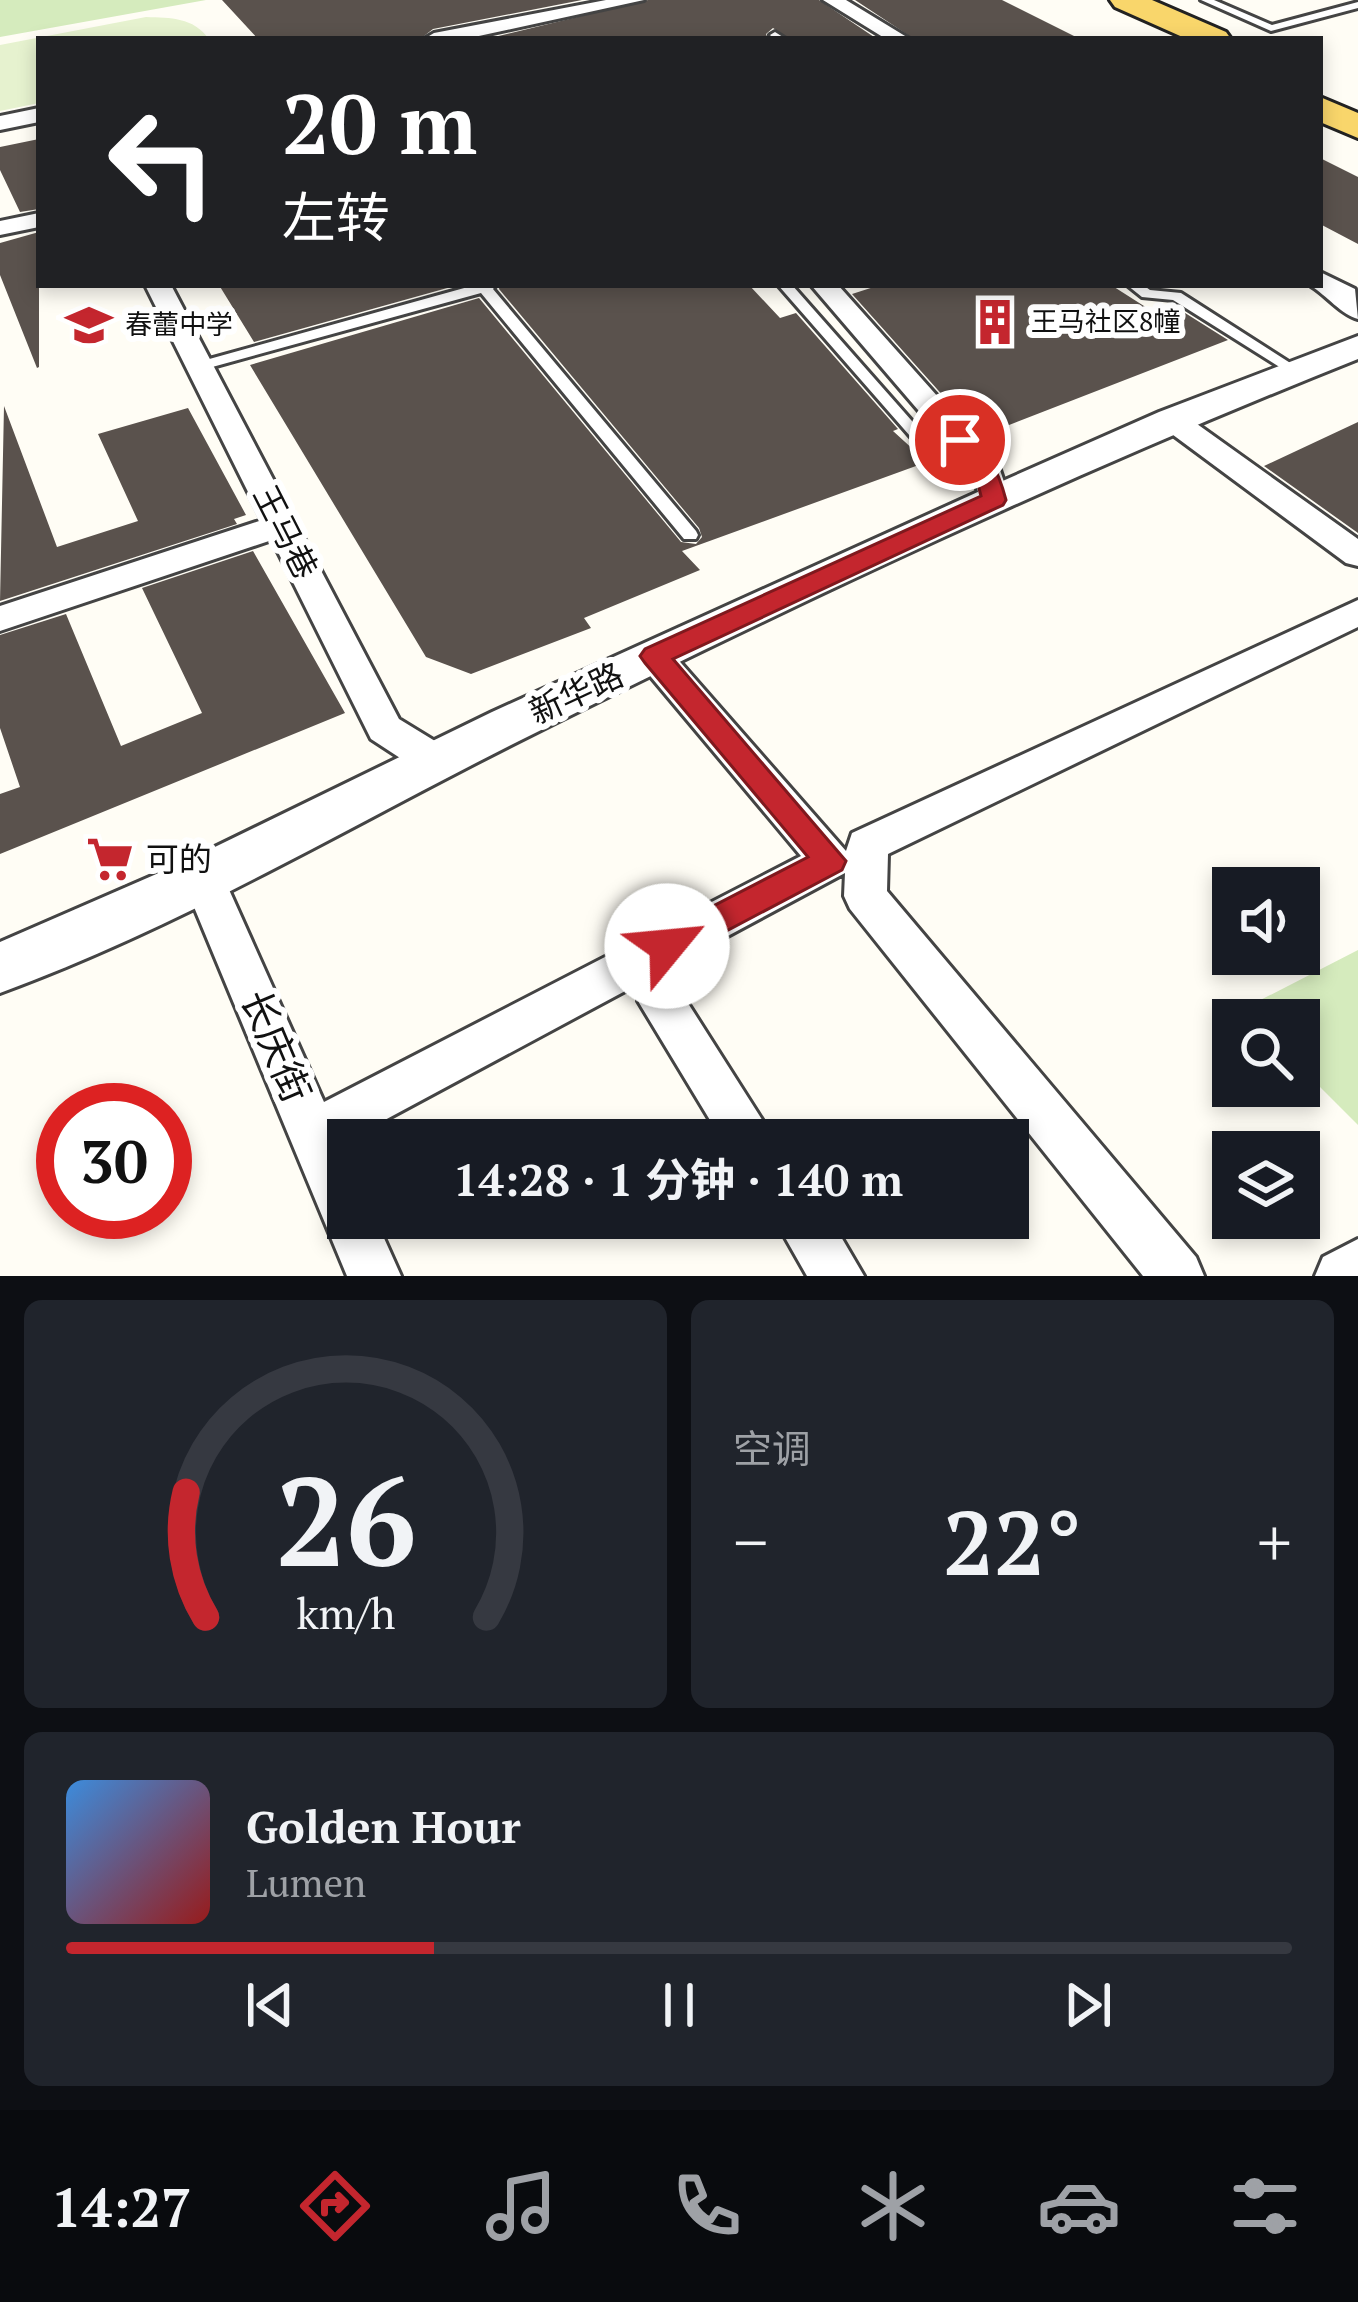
<!DOCTYPE html>
<html lang="zh">
<head>
<meta charset="utf-8">
<style>
	body { margin:0; font-family:"PT Serif","Noto Sans SC",serif; background:#20242c; color:#f1f3f6; height:100vh; display:flex; flex-direction:column; font-size:45px; white-space:nowrap }
	* { box-sizing:border-box; margin:0 }
	p { font-size:39px; color:#9ea1a6 }
	.icon { flex:none; width:66px; height:66px; fill:none; stroke:currentColor; stroke-width:2; stroke-linecap:round; stroke-linejoin:round }
	.map { position:relative; height:1276px; overflow:hidden }
	.drawer { display:flex; flex-direction:column; gap:24px; padding:24px; background:#0d0f14; flex:1 }
	.drawer>* { flex:none }
	.hud { position:absolute; left:36px; top:36px; width:1287px; height:252px; border-radius:0px; box-shadow:0 6px 18px #0003; background:#202124; color:#fff; overflow:hidden }
	.fabs { position:absolute; left:1212px; top:867px; display:grid; gap:24px }
	.fabs a { display:grid; place-items:center; width:108px; height:108px; border-radius:0px; background:#171b24; box-shadow:0 6px 18px #0003; font-size:60px }
	.speed { position:absolute; left:36px; top:1083px; display:flex; gap:24px; font-size:60px; font-weight:700; text-align:center }
	.speed>* { display:grid; place-content:center; width:156px; height:156px; border-radius:50%; background:#171b24; box-shadow:0 6px 18px #0003; line-height:1 }
	.speed .limit { border:18px solid #d22; background:#fff; color:#111 }
	.pin { position:absolute; display:grid; place-items:center; width:102px; height:102px; color:#fff; margin:-51px; border:6px solid #fff; border-radius:50%; box-shadow:0 3px 12px #0007 }
	.me { position:absolute; width:132px; margin:-66px; rotate:62deg; stroke-linejoin:round; filter:drop-shadow(0 0 9px #0008) }
	.turn { display:flex; align-items:center; gap:42px; height:252px; padding:0 48px; font-size:54px }
	.turn .icon { width:156px; height:156px; stroke-width:2.5 }
	.turn b { display:block; font-size:84px; line-height:102px }
	.big { font-size:90px; font-weight:700; line-height:1.1 }
	.drawer .card { flex:1; display:flex; flex-direction:column; justify-content:center; gap:18px; min-width:0; padding:0 42px; border-radius:18px; background:#20242c }
	.drawer .dial { align-items:center; gap:0 }
	.dial svg { height:312px; overflow:visible; fill:none; stroke:#363941; stroke-width:7; stroke-linecap:round; text-anchor:middle }
	.dial text { fill:#f1f3f6; stroke:none }
	.song { display:flex; align-items:center; gap:36px }
	.cover { width:144px; height:144px; border-radius:18px; background:linear-gradient(135deg,hsl(210 70% 55%),hsl(0 70% 35%)) }
	.played { height:12px; border-radius:6px; background:linear-gradient(90deg,#c4262e 30%,#363941 30%) }
	.keys { display:flex; justify-content:space-around; direction:ltr }
	.heat { display:flex; justify-content:space-between; align-items:center; font-size:66px; direction:ltr }
	.drawer .tiles { flex:1; display:grid; gap:24px; grid-template-columns:1fr 1fr }
	.card:last-child { grid-column:span 2 }
	.trip { position:absolute; left:327px; top:1119px; width:702px; height:120px; border-radius:0px; background:#171b24; box-shadow:0 6px 18px #0003; font-weight:700; line-height:120px; text-align:center }
	.tab-bar { display:flex; height:192px; justify-content:space-around; align-items:center; background:#090b0e; color:#9ea1a6 }
	.tab-bar .icon { width:84px; height:84px }
	.tab-bar .active { color:#c4262e }
	.tab-bar b { font-size:54px; color:#f1f3f6 }
	.map>svg:first-child { display:block }
</style>
</head>
<body>
<div class="map">
<svg width="1358" height="1276" viewBox="0 0 1358 1276">
	<rect width="100%" height="100%" fill="#fffdf5"/>
	<path fill="#d5ebbd" d="M0 0H206L0 37Z
		M1358 950V1125L1299 1066V1020H1253L1243 1009Z"/>
	<path fill="#e6f2cf" d="M146 17C171 18 193 17 209 39H39V103L0 111V45Z"/>
	<path fill="#5a524d" d="M222 0H582L433 29 420 39H258Z
		M648 0H819L877 39H790L773 28 766 34 768 39H486Z
		M855 0H1002L1080 39H914Z
		M39 139V209L20 212 0 170V147Z
		M1320 158 1358 177V244L1320 224Z
		M39 232V367L37 368 0 275V243Z
		M219 285H458L254 342Z
		M500 285H749L780 318 796 313 898 429 893 431 927 462 682 551 700 570 584 618 591 628 471 674 426 657 250 365 479 298 681 542 696 544 702 537 699 528 499 289Z
		M880 285H1111L1155 313 1174 306 1228 340 1004 427 971 402 954 408 852 294Z
		M4 406 57 547 138 521 98 434 188 408 246 515 234 519 237 524 0 601Z
		M1358 422V533L1264 466Z
		M253 551 345 713 0 854V794L20 787 0 728V635L66 614 121 746 202 713 142 588Z"/>
	<g fill="none" stroke-linecap="round" stroke-linejoin="round">
		<defs>
			<path id="service" d="M1201 0H1214L1272 25 1358 2V8L1271 31Z
				M775 32 786 39H774L770 35Z
				M475 285H496L493 289 696 531 698 535 696 539H684L481 293 205 369 200 370 193 366 195 363Z
				M778 285H792L934 446 937 449 934 452H924Z
				M1127 285H1143L1150 290 1181 293 1309 375 1302 379 1297 378 1173 300 1142 297Z"/>
			<path id="minor" d="M606 0H644L465 39H424L434 33Z
				M823 0H846L910 39H886Z
				M39 108V122L0 130V116Z
				M39 213V227L0 235V221Z
				M1320 272 1355 289 1358 319C1342 315 1326 295 1311 286L1320 285Z
				M145 285H171L399 719 448 749 454 760 448 771 434 775 420 771 371 739 272 540 0 631V606L262 520Z
				M811 285H838L998 464 1010 500 1005 507H983L972 473Z
				M1172 411 1183 414 1358 539V566L1346 563 1161 426 1157 420Z
				M1358 600V627L888 854 887 891 1196 1257 1204 1276H1143L850 909 844 896 845 873 342 1143 348 1156V1218H375L401 1276H347L182 878 188 865 203 860 218 865 324 1102 801 856 641 665 636 656 641 647 654 643 667 647 846 851 852 833Z
				M661 980 677 986 775 1140H722L638 1001 645 986Z
				M774 1218H830L864 1276H807Z
				M1358 1239V1276H1315L1323 1257Z"/>
			<path id="tertiary" d="M1358 336V359C1074 472 796 603 523 739 351 825 181 927 0 993V942L184 862 492 712 980 491 1159 412Z"/>
			<path id="primary" d="M1110 0H1152L1226 32 1231 39H1187L1115 7Z
				M1320 97 1358 113V138L1320 122Z"/>
		</defs>
		<use href="#service" stroke="#444" stroke-width="6"/>
		<use href="#minor" stroke="#444" stroke-width="6"/>
		<use href="#tertiary" stroke="#444" stroke-width="6"/>
		<use href="#primary" stroke="#222" stroke-width="6"/>
		<use href="#service" fill="#fff" fill-rule="evenodd"/>
		<use href="#minor" fill="#fff" fill-rule="evenodd"/>
		<use href="#tertiary" fill="#fff" fill-rule="evenodd"/>
		<use href="#primary" fill="#f9d66b" fill-rule="evenodd"/>
	</g>
	<path fill="#c4262e" stroke="#7f191e" stroke-width="3" d="M960 433C987 444 999 473 1006 500L1003 505 673 659 846 861 842 870 679 956 667 960 655 956 650 946 655 936 808 857 645 663 640 656 645 649 981 496 975 473 948 440Z"/>
	<defs>
		<symbol id="building-bare" viewBox="-9 -9 18 18"><path d="M-4-6H4V6H1V3H-1V6H-4ZM-2.5-4.3h1.7v1.8h-1.7ZM.8-4.3h1.7v1.8H.8ZM-2.5-1h1.7V.8h-1.7ZM.8-1h1.7V.8H.8Z" fill="#c4262e" stroke="#fff" stroke-width="2.5" paint-order="stroke"/></symbol>
		<symbol id="school-bare" viewBox="-9 -9 18 18"><path d="M0-5L7-2L0 1L-7-2ZM-4 1L0 2.5L4 1V4Q0 6-4 4Z" fill="#c4262e" stroke="#fff" stroke-width="2.5" paint-order="stroke"/></symbol>
		<symbol id="supermarket-bare" viewBox="-9 -9 18 18"><path d="M-6-5.5h2.5l.6 2H6L4.5 2H-2.5L-4.4-4H-6ZM-1.5 3.2a1.3 1.3 0 1 0 .1 0ZM3 3.2a1.3 1.3 0 1 0 .1 0Z" fill="#c4262e" stroke="#fff" stroke-width="2.5" paint-order="stroke"/></symbol>
	</defs>
	<g fill-rule="evenodd">
		<use href="#building-bare" x="962" y="289" width="66" height="66"/>
		<use href="#school-bare" x="56" y="292" width="66" height="66"/>
		<use href="#supermarket-bare" x="77" y="826" width="66" height="66"/>
	</g>
	<g text-anchor="middle" stroke-width="12" stroke-linejoin="round" paint-order="stroke">
		<g font-size="27" fill="#111" stroke="#fff" text-anchor="start">
			<text x="1031" y="331">王马社区8幢</text>
			<text x="125" y="334">春蕾中学</text>
		</g>
		<g font-size="33" fill="#111" stroke="#fff">
			<text transform="translate(286 532) rotate(63)" y="12">王马巷</text>
			<text transform="translate(576 693) rotate(-25)" y="12">新华路</text>
		</g>
		<g font-size="33" fill="#111" stroke="#fff" text-anchor="start">
			<text x="146" y="871">可的</text>
		</g>
		<g font-size="39" fill="#111" stroke="#fff">
			<text transform="translate(276 1046) rotate(67)" y="14">长庆街</text>
		</g>
	</g>
</svg>
<div class="fabs">
<a><svg class="icon" aria-label="sound" viewBox="0 0 24 24"><path d="M4 9h4l5-4v14l-5-4H4zM17 9q2 3 0 6"/></svg></a>
<a><svg class="icon" aria-label="search" viewBox="0 0 24 24"><circle cx="10" cy="10" r="6"/><path d="M15 15l6 6"/></svg></a>
<a><svg class="icon" aria-label="layers" viewBox="0 0 24 24"><path d="M12 4l9 5-9 5-9-5zM3 14l9 5 9-5"/></svg></a>
</div>
<div class="speed"><div class="limit">30</div></div>
<div class="pin" style="left:960px;top:440px;background:#d93025"><svg class="icon" aria-label="arrive" viewBox="0 0 24 24"><path d="M6 21V4h12l-3 4 3 4H6"/></svg></div>
<svg class="me" style="left:667px;top:946px" viewBox="-20 -20 40 40"><circle r="19" fill="#fff"/><path d="M0-13L10 11 0 6-10 11z" fill="#c4262e"/></svg>
<div class="trip">14:28 · 1 分钟 · 140 m</div>
<div class="hud">
<div class="turn"><svg class="icon" aria-label="left" viewBox="0 0 24 24"><path d="M17 20v-9H6M10 6l-5 5 5 5"/></svg><div><b>20 m</b>左转</div></div>
</div>
</div>
<section class="drawer">
<div class="tiles">
<div class="card dial"><svg viewBox="0 0 100 80">
<path d="M14 69A42 42 0 1 1 86 69"/>
<path d="M14 69A42 42 0 0 1 9 37" stroke="#c4262e"/>
<text x="50" y="56" font-size="32" font-weight="700">26</text>
<text x="50" y="72" font-size="11">km/h</text>
</svg></div>
<div class="card"><p>空调</p>
<div class="heat"><a>−</a><b class="big">22°</b><a>+</a></div>
</div>
<div class="card">
<div class="song"><i class="cover"></i><div><b>Golden Hour</b><p>Lumen</p></div></div>
<div class="played"></div>
<div class="keys"><svg class="icon" aria-label="previous" viewBox="0 0 24 24"><path d="M18 5L8 12l10 7zM5 5v14"/></svg><svg class="icon" aria-label="pause" viewBox="0 0 24 24"><path d="M8 5v14M16 5v14"/></svg><svg class="icon" aria-label="next" viewBox="0 0 24 24"><path d="M6 5l10 7-10 7zM19 5v14"/></svg></div>
</div>
</div>
</section>
<nav class="tab-bar">
<b>14:27</b>
<svg class="icon active" aria-label="directions" viewBox="0 0 24 24"><path d="M12 3l9 9-9 9-9-9zM9 14v-3h6M13 9l2 2-2 2"/></svg>
<svg class="icon" aria-label="music" viewBox="0 0 24 24"><path d="M9 18V5l10-2v13"/><circle cx="6" cy="18" r="3"/><circle cx="16" cy="16" r="3"/></svg>
<svg class="icon" aria-label="phone" viewBox="0 0 24 24"><path d="M5 4h4l2 5-3 2q2 4 5 5l2-3 5 2v4C11 20 4 13 5 4z"/></svg>
<svg class="icon" aria-label="climate" viewBox="0 0 24 24"><path d="M12 3v18M4 7l16 10M4 17L20 7"/></svg>
<svg class="icon" aria-label="car" viewBox="0 0 24 24"><path d="M5 17H2v-5l4-1 3-4h7l3 4 3 1v5h-3M9 17h6M6 11h13"/><circle cx="7" cy="17" r="2"/><circle cx="17" cy="17" r="2"/></svg>
<svg class="icon" aria-label="filters" viewBox="0 0 24 24"><path d="M4 7h16M4 17h16"/><circle cx="9" cy="7" r="2"/><circle cx="15" cy="17" r="2"/></svg>
</nav>
</body>
</html>
